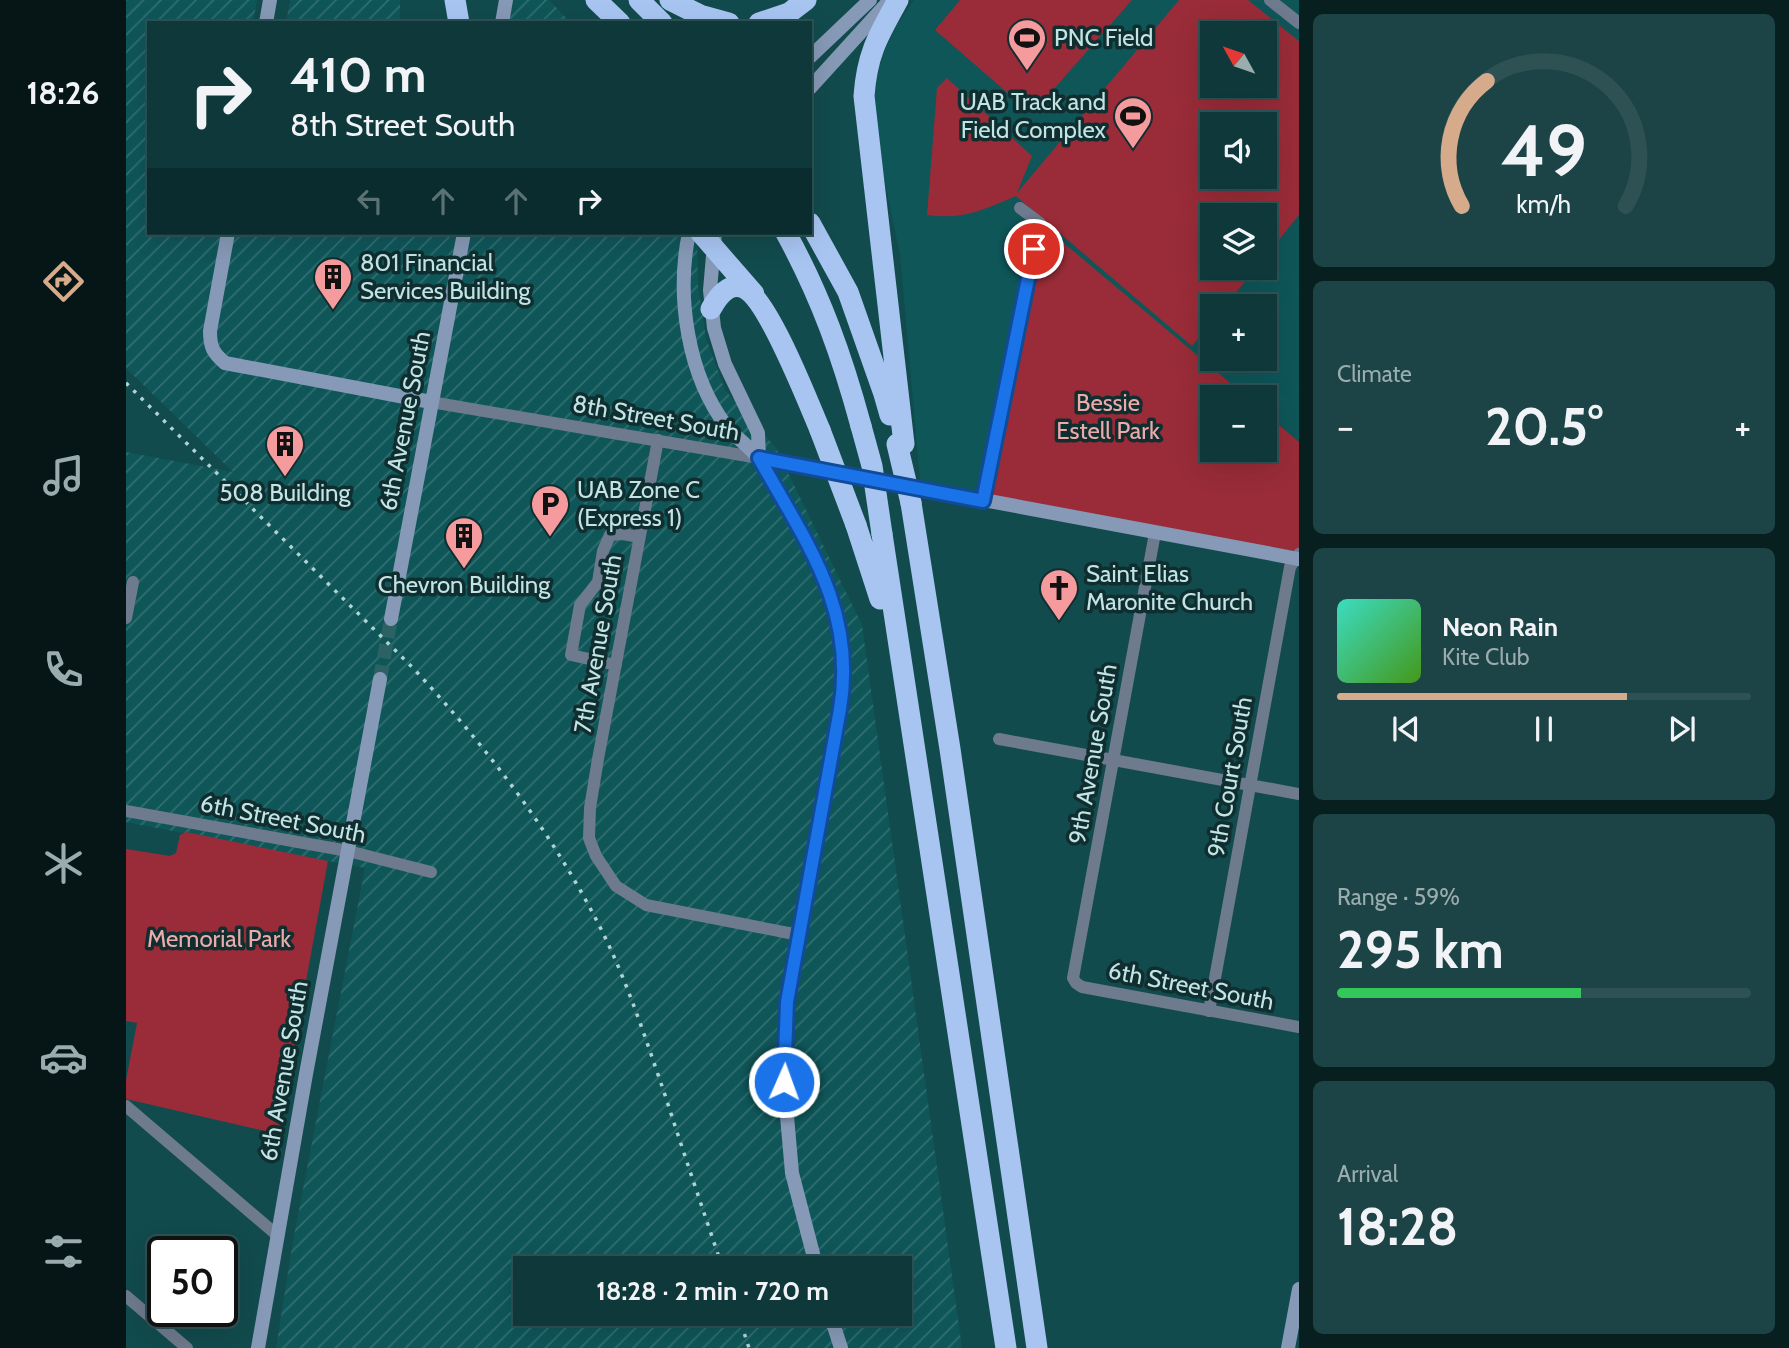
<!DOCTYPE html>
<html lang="en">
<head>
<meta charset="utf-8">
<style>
	body { margin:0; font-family:Cabin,sans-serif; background:#1c4345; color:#f1f3f6; height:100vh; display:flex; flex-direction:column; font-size:26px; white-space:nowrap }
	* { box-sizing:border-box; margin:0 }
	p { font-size:23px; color:#9bacaf }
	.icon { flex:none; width:38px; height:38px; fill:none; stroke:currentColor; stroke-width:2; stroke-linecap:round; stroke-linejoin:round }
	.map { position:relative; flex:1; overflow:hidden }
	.drawer { display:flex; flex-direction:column; gap:14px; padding:14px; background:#081f20; width:490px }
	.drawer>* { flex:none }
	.hud { position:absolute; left:21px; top:21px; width:665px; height:214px; border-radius:0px; box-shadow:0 7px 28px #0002,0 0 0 2px #2e5254; background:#0e383a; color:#f1f3f6; overflow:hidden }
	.needle { width:46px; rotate:310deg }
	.tools { position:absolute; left:1074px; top:21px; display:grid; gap:14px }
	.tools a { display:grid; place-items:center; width:77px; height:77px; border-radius:0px; background:#0e383a; box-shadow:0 7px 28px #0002,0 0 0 2px #2e5254; font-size:35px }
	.speed { position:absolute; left:21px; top:1236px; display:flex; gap:14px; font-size:35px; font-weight:700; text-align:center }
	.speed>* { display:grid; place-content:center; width:91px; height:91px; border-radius:50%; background:#0e383a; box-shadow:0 7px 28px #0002,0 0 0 2px #2e5254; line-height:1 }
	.speed .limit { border:4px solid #111; border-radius:10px; background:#fff; color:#111 }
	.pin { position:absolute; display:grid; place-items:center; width:60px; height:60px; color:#fff; margin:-30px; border:4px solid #fff; border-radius:50%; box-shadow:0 2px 7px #0007 }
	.me { position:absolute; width:77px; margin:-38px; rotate:2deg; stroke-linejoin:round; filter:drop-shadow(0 0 5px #0008) }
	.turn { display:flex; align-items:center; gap:24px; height:147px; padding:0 28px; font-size:32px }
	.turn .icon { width:91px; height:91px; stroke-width:2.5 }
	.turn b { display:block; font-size:49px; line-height:60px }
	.lanes { display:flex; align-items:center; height:66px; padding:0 28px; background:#0003; justify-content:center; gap:35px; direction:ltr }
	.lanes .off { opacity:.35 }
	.big { font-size:52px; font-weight:800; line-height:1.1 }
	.drawer .card { flex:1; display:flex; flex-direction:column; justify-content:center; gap:10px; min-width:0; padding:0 24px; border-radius:10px; background:#1c4345 }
	.drawer .dial { align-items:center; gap:0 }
	.dial svg { height:182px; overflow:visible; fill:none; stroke:#2e5254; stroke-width:7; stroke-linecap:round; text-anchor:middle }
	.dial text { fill:#f1f3f6; stroke:none }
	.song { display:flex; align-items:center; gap:21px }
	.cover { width:84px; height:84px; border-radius:10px; background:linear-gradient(135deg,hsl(170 70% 55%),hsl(100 70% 35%)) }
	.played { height:7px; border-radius:4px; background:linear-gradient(90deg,#d6ab8b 70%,#2e5254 70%) }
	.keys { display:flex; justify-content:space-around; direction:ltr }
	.heat { display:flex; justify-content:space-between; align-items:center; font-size:38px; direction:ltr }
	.charge { height:10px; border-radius:5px; background:linear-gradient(90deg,#34c759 59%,#2e5254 0) }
	.trip { position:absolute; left:387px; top:1256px; width:399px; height:70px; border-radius:0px; background:#0e383a; box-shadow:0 7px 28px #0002,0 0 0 2px #2e5254; font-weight:800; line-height:70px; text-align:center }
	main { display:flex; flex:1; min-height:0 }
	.menu { display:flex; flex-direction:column; width:126px; justify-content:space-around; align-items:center; background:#061617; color:#9bacaf }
	.menu .icon { width:49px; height:49px }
	.menu .on { color:#d6ab8b }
	.menu b { font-size:32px; color:#f1f3f6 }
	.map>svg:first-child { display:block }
</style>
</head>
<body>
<main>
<nav class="menu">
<b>18:26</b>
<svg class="icon on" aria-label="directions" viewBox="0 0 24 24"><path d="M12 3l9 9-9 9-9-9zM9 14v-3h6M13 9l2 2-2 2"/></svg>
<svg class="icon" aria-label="music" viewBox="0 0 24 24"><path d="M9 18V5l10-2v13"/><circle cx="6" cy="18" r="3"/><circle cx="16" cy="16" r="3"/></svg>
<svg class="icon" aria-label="phone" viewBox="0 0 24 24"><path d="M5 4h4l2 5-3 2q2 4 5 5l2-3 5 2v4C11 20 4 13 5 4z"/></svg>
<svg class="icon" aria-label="climate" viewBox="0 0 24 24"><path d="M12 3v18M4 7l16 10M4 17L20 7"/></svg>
<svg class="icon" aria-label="car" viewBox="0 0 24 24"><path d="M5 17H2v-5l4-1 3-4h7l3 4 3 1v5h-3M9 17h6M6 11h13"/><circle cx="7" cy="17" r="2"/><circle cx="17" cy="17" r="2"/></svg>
<svg class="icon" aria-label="filters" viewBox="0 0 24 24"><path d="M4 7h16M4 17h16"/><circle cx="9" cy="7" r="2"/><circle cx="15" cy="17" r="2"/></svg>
</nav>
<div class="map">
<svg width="1173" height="1348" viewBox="0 0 1173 1348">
	<defs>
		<pattern id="industrial-furrows" width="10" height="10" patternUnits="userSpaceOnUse" patternTransform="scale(1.75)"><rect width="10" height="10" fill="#0f5659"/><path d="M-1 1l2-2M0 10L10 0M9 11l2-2" fill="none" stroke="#306e71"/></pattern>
	</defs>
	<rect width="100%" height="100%" fill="#124b4d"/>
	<path fill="#0f5659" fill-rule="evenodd" d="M788 0H1173V442L1139 413V397H1121L914 224 857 501 795 490 774 255 756 168 748 100 751 76 759 50 772 23ZM1087 33H1139V86H1087ZM1087 124H1139V177H1087ZM1087 215H1139V268H1087ZM1087 306H1139V359H1087Z"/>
	<path fill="url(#industrial-furrows)" fill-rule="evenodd" d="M0 0H131L127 23H23V233H571L572 285 580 338 599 390 650 448 736 625 836 1348H150L167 1241 239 868 0 822V452L107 472 0 368ZM399 1269H774V1314H399Z
		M164 0H274V23H160Z
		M386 0H423L445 23H382Z"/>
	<path fill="#992c38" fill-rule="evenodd" d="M834 0H1006L906 114 809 30Z
		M1053 0H1122L1173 41V215L1139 257V215H1087V268H1130L1099 306H1087V321L1066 346 890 196C857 210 837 220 801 215L811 88 821 78 906 156 891 193ZM1087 33H1139V86H1087ZM1087 124H1139V177H1087Z
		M914 223 1121 397H1087V450H1139V413L1173 442V552L857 501Z
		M60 832 202 861 152 1134 0 1099V1080L11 1023 0 1021V849L44 856 50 853 54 835Z"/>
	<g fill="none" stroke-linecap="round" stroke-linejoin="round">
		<path stroke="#2c6264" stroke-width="14" stroke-dasharray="14 7" stroke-linecap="butt" d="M254 679 265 619"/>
		<path stroke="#6e7a8d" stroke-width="12" d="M1144 0 1173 23
			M305 402 633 458
			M532 440 472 759 464 808 463 838 470 856 490 886 520 905 673 935
			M857 501 914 223 894 208
			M1029 533 947 978 950 983 956 987 1173 1027
			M0 618 7 582
			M490 665 445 655 454 605 472 582 477 551 484 535 497 534 513 537
			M873 739 1173 794
			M0 811 222 851 305 872
			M1083 1011 1164 567 1173 554
			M0 1106 151 1235
			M0 1296 61 1348"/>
		<path stroke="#8699b6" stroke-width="14" d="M140 23 144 0
			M376 23 380 0
			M684 57 744 0
			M684 88 764 0
			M102 233 84 331C84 347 87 353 99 363L305 402
			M563 233C550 295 561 375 601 427 611 439 626 448 634 461 647 481 657 502 668 522 705 588 726 631 714 709L661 1002 658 1082 666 1173 691 1269
			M589 233 584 290 588 328 599 364 632 433 633 458
			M633 458 1173 559
			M265 619 338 233
			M704 1314 715 1348
			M132 1348 180 1074 254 679
			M1162 1348 1173 1289"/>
		<path stroke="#a8c5f2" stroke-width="21" d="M329 0 333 23
			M470 0 494 23
			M513 0 536 23
			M544 0 574 15 603 23
			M772 0C752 36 741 54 738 96L778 444
			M633 23 663 13 680 0
			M684 223 722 292 758 394 764 415
			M575 233 628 294
			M660 233C695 297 716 356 735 426
			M585 309C591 298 603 281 618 288 642 299 682 402 694 430
			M785 503 824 749 911 1348
			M730 525 754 599
			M756 534 880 1348"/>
		<path stroke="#b0d4d4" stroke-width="3.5" stroke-dasharray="3.5 7" stroke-linecap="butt" d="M0 383 286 667C360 746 426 832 475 929 501 981 519 1037 538 1092 557 1151 577 1210 597 1269
			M612 1314 623 1348"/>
		<path stroke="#a8c5f2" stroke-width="21" d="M735 426 746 466 756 534
			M694 430 730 525
			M771 444 785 503"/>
	</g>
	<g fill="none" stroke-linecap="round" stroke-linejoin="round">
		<defs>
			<path id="route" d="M658 1082 661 1002 714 709C731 609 679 541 633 458L857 501 908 249"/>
		</defs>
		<use href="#route" stroke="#114b97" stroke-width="18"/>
		<use href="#route" stroke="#1a73e8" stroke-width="12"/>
	</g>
	<defs>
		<symbol id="stadium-pin" viewBox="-11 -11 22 30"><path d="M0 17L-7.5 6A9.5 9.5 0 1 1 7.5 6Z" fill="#f59b9d" stroke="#102e2f"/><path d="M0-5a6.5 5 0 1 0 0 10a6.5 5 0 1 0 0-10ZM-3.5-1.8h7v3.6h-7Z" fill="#111"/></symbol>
		<symbol id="building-pin" viewBox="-11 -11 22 30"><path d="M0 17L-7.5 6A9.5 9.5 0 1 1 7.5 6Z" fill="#f59b9d" stroke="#102e2f"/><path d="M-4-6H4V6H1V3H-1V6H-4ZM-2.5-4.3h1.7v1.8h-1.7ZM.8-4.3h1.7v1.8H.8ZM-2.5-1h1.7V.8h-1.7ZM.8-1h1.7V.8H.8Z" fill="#111"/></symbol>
		<symbol id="parking-pin" viewBox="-11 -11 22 30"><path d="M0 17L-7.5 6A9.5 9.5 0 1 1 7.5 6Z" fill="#f59b9d" stroke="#102e2f"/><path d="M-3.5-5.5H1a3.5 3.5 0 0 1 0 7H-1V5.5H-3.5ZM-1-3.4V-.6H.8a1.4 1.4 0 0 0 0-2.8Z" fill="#111"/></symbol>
		<symbol id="church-pin" viewBox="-11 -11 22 30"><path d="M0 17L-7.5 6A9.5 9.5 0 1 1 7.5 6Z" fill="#f59b9d" stroke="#102e2f"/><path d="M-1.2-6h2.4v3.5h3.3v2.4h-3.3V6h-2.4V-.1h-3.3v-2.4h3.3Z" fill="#111"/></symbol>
	</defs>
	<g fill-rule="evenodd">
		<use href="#stadium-pin" x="879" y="16" width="44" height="60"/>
		<use href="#stadium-pin" x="985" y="94" width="44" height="60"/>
		<use href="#building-pin" x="185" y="255" width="44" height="60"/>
		<use href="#building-pin" x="137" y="422" width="44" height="60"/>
		<use href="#parking-pin" x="402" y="482" width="44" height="60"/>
		<use href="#building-pin" x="316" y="514" width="44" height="60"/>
		<use href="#church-pin" x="911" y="566" width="44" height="60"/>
	</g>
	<g text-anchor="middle" stroke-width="7" stroke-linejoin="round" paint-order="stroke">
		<g font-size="24" fill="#c2e4e4" stroke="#102e2f" text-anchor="start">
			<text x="928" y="46">PNC Field</text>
			<text x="980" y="110" text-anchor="end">UAB Track and<tspan x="980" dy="28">Field Complex</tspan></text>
			<text x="234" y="271">801 Financial<tspan x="234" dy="28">Services Building</tspan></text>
			<text x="451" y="498">UAB Zone C<tspan x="451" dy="28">(Express 1)</tspan></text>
			<text x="159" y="501" text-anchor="middle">508 Building</text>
			<text x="960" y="582">Saint Elias<tspan x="960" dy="28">Maronite Church</tspan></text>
			<text x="338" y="593" text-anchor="middle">Chevron Building</text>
		</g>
		<g font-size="24" fill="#edaaaa" stroke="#102e2f">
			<text x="982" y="411">Bessie<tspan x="982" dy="28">Estell Park</tspan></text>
			<text x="93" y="947">Memorial Park</text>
		</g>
		<g font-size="24" fill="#c2e4e4" stroke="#102e2f">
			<text transform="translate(530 418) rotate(10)" y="8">8th Street South</text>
			<text transform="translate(279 421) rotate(-79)" y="8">6th Avenue South</text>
			<text transform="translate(472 644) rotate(-80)" y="8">7th Avenue South</text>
			<text transform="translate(967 754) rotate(-80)" y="8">9th Avenue South</text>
			<text transform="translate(1104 777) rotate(-80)" y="8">9th Court South</text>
			<text transform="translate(157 819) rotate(11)" y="8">6th Street South</text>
			<text transform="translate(1065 986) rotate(11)" y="8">6th Street South</text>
			<text transform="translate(158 1071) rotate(-80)" y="8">6th Avenue South</text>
		</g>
	</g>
</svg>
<div class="tools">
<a><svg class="needle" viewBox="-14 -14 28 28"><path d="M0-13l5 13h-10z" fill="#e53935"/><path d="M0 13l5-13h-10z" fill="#9bacaf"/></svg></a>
<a><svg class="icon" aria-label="sound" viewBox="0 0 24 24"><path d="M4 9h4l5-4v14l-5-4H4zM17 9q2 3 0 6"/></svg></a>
<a><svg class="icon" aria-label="layers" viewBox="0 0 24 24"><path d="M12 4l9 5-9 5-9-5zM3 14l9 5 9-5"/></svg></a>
<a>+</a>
<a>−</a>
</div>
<div class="speed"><div class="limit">50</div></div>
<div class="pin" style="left:908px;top:249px;background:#d93025"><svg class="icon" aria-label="arrive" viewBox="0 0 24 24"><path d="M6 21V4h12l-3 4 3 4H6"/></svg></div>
<svg class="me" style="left:658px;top:1082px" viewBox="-20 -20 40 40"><circle r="17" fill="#1a73e8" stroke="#fff" stroke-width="3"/><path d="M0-11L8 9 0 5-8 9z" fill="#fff"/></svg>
<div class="trip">18:28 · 2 min · 720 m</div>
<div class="hud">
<div class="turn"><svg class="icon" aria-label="right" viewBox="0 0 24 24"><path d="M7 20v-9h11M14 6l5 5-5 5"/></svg><div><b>410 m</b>8th Street South</div></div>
<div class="lanes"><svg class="icon off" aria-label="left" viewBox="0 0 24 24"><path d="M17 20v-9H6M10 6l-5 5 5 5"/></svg><svg class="icon off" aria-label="ahead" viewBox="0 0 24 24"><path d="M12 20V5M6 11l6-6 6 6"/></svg><svg class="icon off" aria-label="ahead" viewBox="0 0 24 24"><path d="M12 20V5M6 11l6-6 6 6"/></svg><svg class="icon" aria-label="right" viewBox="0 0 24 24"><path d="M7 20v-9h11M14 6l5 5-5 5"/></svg></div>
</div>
</div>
<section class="drawer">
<div class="card dial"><svg viewBox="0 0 100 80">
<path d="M14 69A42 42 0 1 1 86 69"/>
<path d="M14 69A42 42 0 0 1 25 14" stroke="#d6ab8b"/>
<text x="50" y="56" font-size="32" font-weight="700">49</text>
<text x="50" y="72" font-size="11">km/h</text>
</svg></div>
<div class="card"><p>Climate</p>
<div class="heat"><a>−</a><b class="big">20.5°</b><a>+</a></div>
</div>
<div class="card">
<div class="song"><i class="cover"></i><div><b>Neon Rain</b><p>Kite Club</p></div></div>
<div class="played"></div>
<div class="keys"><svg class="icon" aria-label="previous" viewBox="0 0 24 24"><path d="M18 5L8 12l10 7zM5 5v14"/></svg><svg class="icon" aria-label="pause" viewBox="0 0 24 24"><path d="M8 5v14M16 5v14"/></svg><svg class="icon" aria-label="next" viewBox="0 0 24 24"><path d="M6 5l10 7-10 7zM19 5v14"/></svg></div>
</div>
<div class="card"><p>Range · 59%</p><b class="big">295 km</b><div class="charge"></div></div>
<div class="card"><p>Arrival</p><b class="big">18:28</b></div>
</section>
</main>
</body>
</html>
